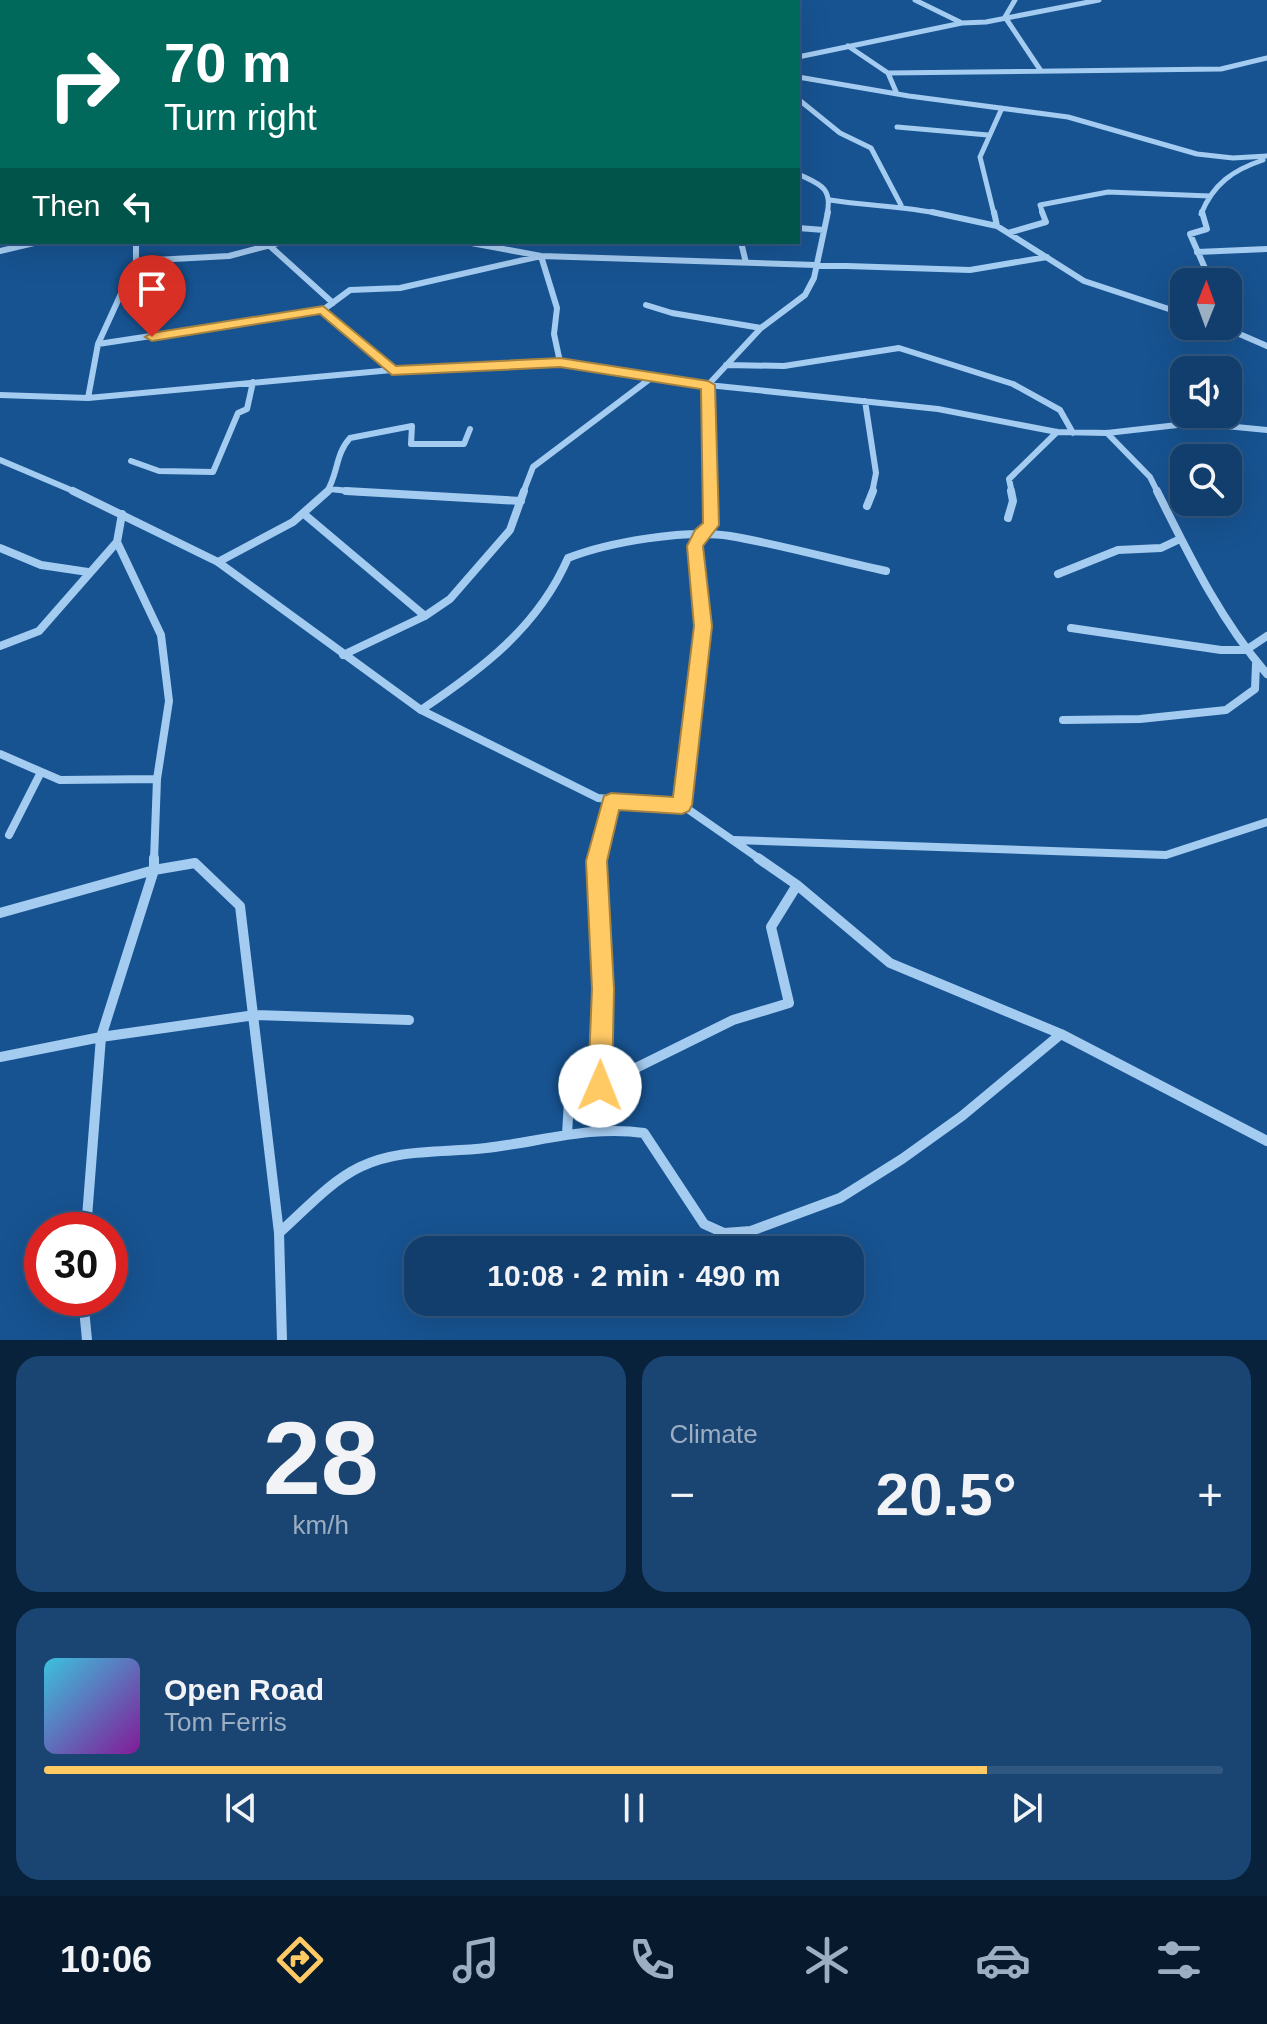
<!DOCTYPE html>
<html lang="en">
<head>
<meta charset="utf-8">
<style>
	body { margin:0; font-family:Arial,sans-serif; background:#1a4572; color:#f1f3f6; height:100vh; display:flex; flex-direction:column; font-size:30px; white-space:nowrap }
	* { box-sizing:border-box; margin:0 }
	p { font-size:26px; color:#9caec2 }
	.icon { flex:none; width:44px; height:44px; fill:none; stroke:currentColor; stroke-width:2; stroke-linecap:round; stroke-linejoin:round }
	.map { position:relative; height:1340px; overflow:hidden }
	.drawer { display:flex; flex-direction:column; gap:16px; padding:16px; background:#09223c; flex:1 }
	.drawer>* { flex:none }
	.guide { position:absolute; left:0px; top:0px; width:800px; height:244px; box-shadow:0 8px 32px #0002,0 0 0 2px #305780; background:#00695c; color:#fff; overflow:hidden }
	.needle { width:52px; rotate:1deg }
	.tools { position:absolute; left:1170px; top:268px; display:grid; gap:16px }
	.tools a { display:grid; place-items:center; width:72px; height:72px; border-radius:16px; background:#113e6d; box-shadow:0 8px 32px #0002,0 0 0 2px #305780; font-size:40px }
	.speed { position:absolute; left:24px; top:1212px; display:flex; gap:16px; font-size:40px; font-weight:700; text-align:center }
	.speed>* { display:grid; place-content:center; width:104px; height:104px; border-radius:50%; background:#113e6d; box-shadow:0 8px 32px #0002,0 0 0 2px #305780; line-height:1 }
	.speed .limit { border:12px solid #d22; background:#fff; color:#111 }
	.pin { position:absolute; display:grid; place-items:center; width:68px; height:68px; color:#fff; margin:-82px -34px; border-radius:50% 50% 50% 0; rotate:-45deg; box-shadow:0 0 8px #0007 }
	.pin .icon { rotate:45deg }
	.me { position:absolute; width:88px; margin:-44px; rotate:1deg; stroke-linejoin:round; filter:drop-shadow(0 0 6px #0008) }
	.turn { display:flex; align-items:center; gap:28px; height:168px; padding:0 32px; font-size:36px }
	.turn .icon { width:104px; height:104px; stroke-width:2.5 }
	.turn b { display:block; font-size:56px; line-height:68px }
	.then { display:flex; align-items:center; height:76px; padding:0 32px; background:#0003; gap:16px; font-size:30px }
	.big { font-size:60px; font-weight:800; line-height:1.1 }
	.drawer .card { flex:1; display:flex; flex-direction:column; justify-content:center; gap:12px; min-width:0; padding:0 28px; border-radius:24px; background:#1a4572 }
	.drawer .dial { align-items:center; gap:0 }
	.dial b { font-size:104px; line-height:1 }
	.song { display:flex; align-items:center; gap:24px }
	.cover { width:96px; height:96px; border-radius:12px; background:linear-gradient(135deg,hsl(190 70% 55%),hsl(290 70% 35%)) }
	.played { height:8px; border-radius:4px; background:linear-gradient(90deg,#ffc964 80%,#305780 80%) }
	.keys { display:flex; justify-content:space-around; direction:ltr }
	.heat { display:flex; justify-content:space-between; align-items:center; font-size:44px; direction:ltr }
	.drawer .tiles { flex:1; display:grid; gap:16px; grid-template-columns:1fr 1fr }
	.card:last-child { grid-column:span 2 }
	.trip { position:absolute; left:404px; top:1236px; width:460px; height:80px; border-radius:24px; background:#113e6d; box-shadow:0 8px 32px #0002,0 0 0 2px #305780; font-weight:800; line-height:80px; text-align:center }
	.menu { display:flex; height:128px; justify-content:space-around; align-items:center; background:#07192c; color:#9caec2 }
	.menu .icon { width:56px; height:56px }
	.menu .current { color:#ffc964 }
	.menu b { font-size:36px; color:#f1f3f6 }
	.map>svg:first-child { display:block }
</style>
</head>
<body>
<div class="map">
<svg width="1267" height="1340" viewBox="0 0 1267 1340">
	<rect width="100%" height="100%" fill="#175391"/>
	<g fill="none" stroke-linecap="round" stroke-linejoin="round">
		<path stroke="#a4cbf0" stroke-width="5" d="M915 0 962 23
			M1015 0 1005 17 1041 71
			M247 2 252 0
			M848 46 888 73 897 94
			M798 57 962 23 986 22 1099 0
			M888 73 1221 69 1267 58
			M798 77 909 96 1068 117 1197 154 1233 158 1267 156
			M798 99 840 133 871 148 901 205
			M897 127 988 135
			M798 174C819 184 833 187 827 214
			M830 200C868 206 904 206 941 214
			M994 214 980 157 1002 108
			M1043 214 1040 205 1108 192 1210 196
			M1201 214C1213 184 1233 170 1263 160"/>
		<path stroke="#a4cbf0" stroke-width="6" d="M932 212 997 226
			M994 212 997 226 1084 281 1184 314
			M1202 212 1207 229 1190 234 1211 282
			M798 228 824 230
			M1008 233 1046 222 1042 212
			M466 242 541 256 970 270 1047 257
			M741 242 746 263
			M271 247 333 303
			M0 251 38 242
			M1197 252 1267 249
			M136 261 229 256 282 242
			M646 305 672 313 761 328
			M323 310 392 370
			M1221 326 1267 346
			M98 344 323 310 350 290 400 288 541 256 557 308 554 334 560 362
			M726 365 784 366 899 348 1013 384 1060 410 1073 433
			M0 395 88 398 392 370 560 362 708 385 938 409 1057 432 1107 433 1195 423 1267 430
			M88 398 98 344 136 261V242
			M865 401 876 473 872 493
			M1107 433 1150 477 1158 493
			M0 460 78 493
			M131 461 159 471 213 472 238 413 247 409 253 382
			M330 489 367 493
			M326 493C338 476 335 454 350 438L412 426 411 444H464L470 429
			M523 493 533 467 651 378
			M710 493 708 385 761 328 805 295 814 278 828 212
			M1012 493 1009 479 1057 432"/>
		<path stroke="#a4cbf0" stroke-width="8" d="M73 491 218 562 421 710 598 798 682 805 761 860
			M346 491 521 501
			M1157 491C1189 555 1220 620 1267 674
			M867 506 873 491
			M122 514 117 542 161 635 169 701 157 779 154 860
			M304 514 425 616
			M1008 518 1013 501 1011 491
			M0 548 41 565 88 572
			M218 562 293 522 328 491
			M1058 574 1118 550 1161 548 1180 539
			M1071 628 1221 650H1246L1267 636
			M0 646 39 631 117 542
			M343 655 425 616 450 599 510 530 524 491
			M421 710C482 669 538 627 568 558 609 542 686 529 730 536 783 545 834 560 886 571
			M1063 720 1140 719 1226 710 1255 689 1256 664
			M0 754 60 780 157 779
			M682 805C690 736 707 663 700 594 697 567 689 545 711 525L710 491
			M9 835 41 772
			M734 840 1166 855 1267 822
			M596 860 611 801"/>
		<path stroke="#a4cbf0" stroke-width="10" d="M597 858 603 989 600 1086
			M758 858 797 885 890 963 1061 1034 1267 1141
			M0 913 154 870 195 863 240 906 279 1233 282 1340
			M0 1057 101 1037 255 1015 409 1020
			M567 1134 569 1101 733 1020 789 1003 771 927 797 885
			M86 1230 101 1037 154 870V858
			M279 1233C304 1211 329 1182 360 1167 399 1148 444 1153 486 1148 540 1142 590 1125 644 1133L704 1224 724 1233 751 1231 840 1198 902 1159 962 1116 1061 1034
			M83 1298 87 1340"/>
		<path fill="#eef5ff" fill-rule="evenodd" d="M513 0H529L512 2Z
			M541 0H557L540 2Z
			M2 164V172L0 173V165Z"/>
	</g>
	<path fill="#ffc964" stroke="#a68341" stroke-width="2" d="M323 306 396 366 560 358 708 381 715 385 719 525 703 546 712 626 692 805 689 811 682 814 619 810 607 861 614 989 612 1086 609 1095 600 1098 592 1095 588 1086 592 989 586 861 604 796 611 793 673 797 694 626 687 546 695 530 703 523 701 389 560 367 392 375 320 314 152 341 145 337 152 333Z"/>
</svg>
<div class="tools">
<a><svg class="needle" viewBox="-14 -14 28 28"><path d="M0-13l5 13h-10z" fill="#e53935"/><path d="M0 13l5-13h-10z" fill="#9caec2"/></svg></a>
<a><svg class="icon" aria-label="sound" viewBox="0 0 24 24"><path d="M4 9h4l5-4v14l-5-4H4zM17 9q2 3 0 6"/></svg></a>
<a><svg class="icon" aria-label="search" viewBox="0 0 24 24"><circle cx="10" cy="10" r="6"/><path d="M15 15l6 6"/></svg></a>
</div>
<div class="speed"><div class="limit">30</div></div>
<div class="pin" style="left:152px;top:337px;background:#d93025"><svg class="icon" aria-label="arrive" viewBox="0 0 24 24"><path d="M6 21V4h12l-3 4 3 4H6"/></svg></div>
<svg class="me" style="left:600px;top:1086px" viewBox="-20 -20 40 40"><circle r="19" fill="#fff"/><path d="M0-13L10 11 0 6-10 11z" fill="#ffc964"/></svg>
<div class="trip">10:08 · 2 min · 490 m</div>
<div class="guide">
<div class="turn"><svg class="icon" aria-label="right" viewBox="0 0 24 24"><path d="M7 20v-9h11M14 6l5 5-5 5"/></svg><div><b>70 m</b>Turn right</div></div>
<div class="then">Then<svg class="icon" aria-label="left" viewBox="0 0 24 24"><path d="M17 20v-9H6M10 6l-5 5 5 5"/></svg></div>
</div>
</div>
<section class="drawer">
<div class="tiles">
<div class="card dial"><b>28</b><p>km/h</p></div>
<div class="card"><p>Climate</p>
<div class="heat"><a>−</a><b class="big">20.5°</b><a>+</a></div>
</div>
<div class="card">
<div class="song"><i class="cover"></i><div><b>Open Road</b><p>Tom Ferris</p></div></div>
<div class="played"></div>
<div class="keys"><svg class="icon" aria-label="previous" viewBox="0 0 24 24"><path d="M18 5L8 12l10 7zM5 5v14"/></svg><svg class="icon" aria-label="pause" viewBox="0 0 24 24"><path d="M8 5v14M16 5v14"/></svg><svg class="icon" aria-label="next" viewBox="0 0 24 24"><path d="M6 5l10 7-10 7zM19 5v14"/></svg></div>
</div>
</div>
</section>
<nav class="menu">
<b>10:06</b>
<svg class="icon current" aria-label="directions" viewBox="0 0 24 24"><path d="M12 3l9 9-9 9-9-9zM9 14v-3h6M13 9l2 2-2 2"/></svg>
<svg class="icon" aria-label="music" viewBox="0 0 24 24"><path d="M9 18V5l10-2v13"/><circle cx="6" cy="18" r="3"/><circle cx="16" cy="16" r="3"/></svg>
<svg class="icon" aria-label="phone" viewBox="0 0 24 24"><path d="M5 4h4l2 5-3 2q2 4 5 5l2-3 5 2v4C11 20 4 13 5 4z"/></svg>
<svg class="icon" aria-label="climate" viewBox="0 0 24 24"><path d="M12 3v18M4 7l16 10M4 17L20 7"/></svg>
<svg class="icon" aria-label="car" viewBox="0 0 24 24"><path d="M5 17H2v-5l4-1 3-4h7l3 4 3 1v5h-3M9 17h6M6 11h13"/><circle cx="7" cy="17" r="2"/><circle cx="17" cy="17" r="2"/></svg>
<svg class="icon" aria-label="filters" viewBox="0 0 24 24"><path d="M4 7h16M4 17h16"/><circle cx="9" cy="7" r="2"/><circle cx="15" cy="17" r="2"/></svg>
</nav>
</body>
</html>
